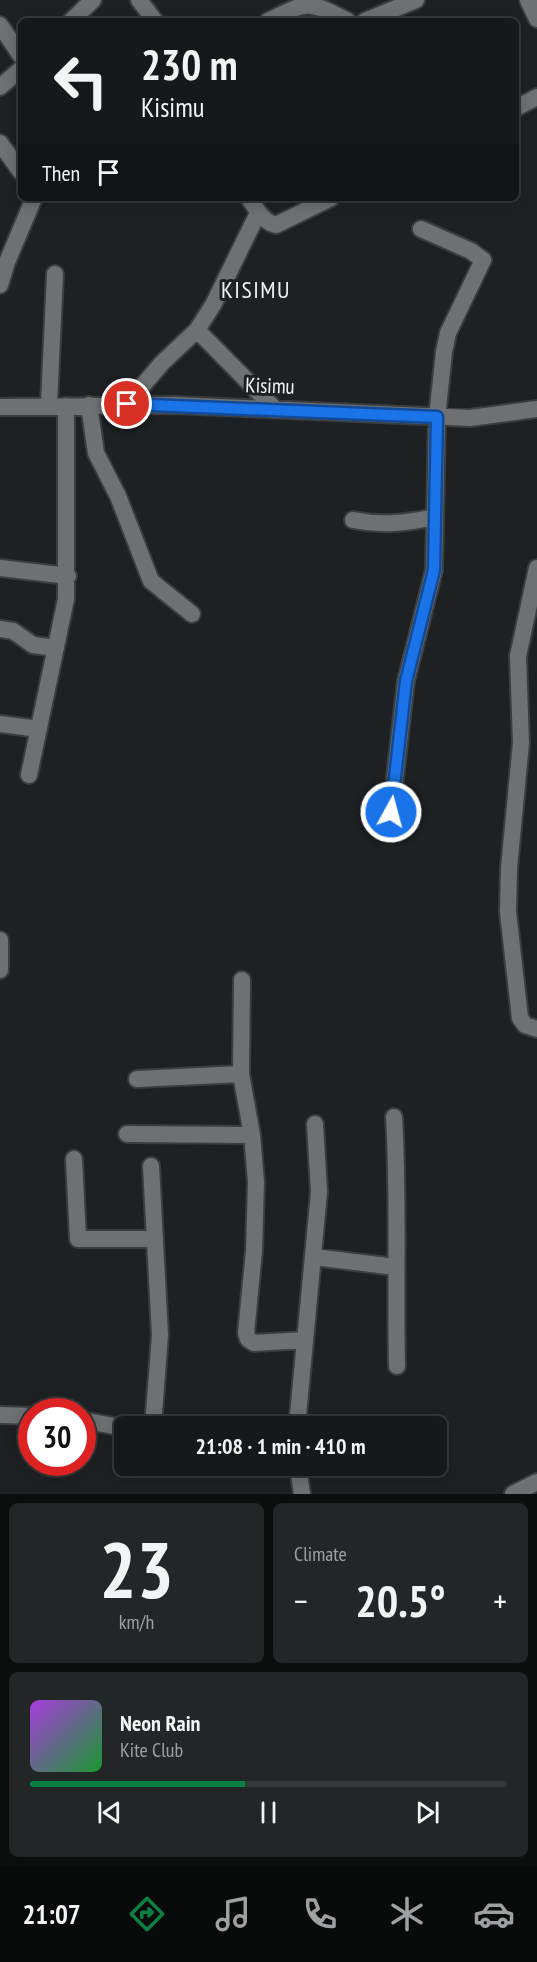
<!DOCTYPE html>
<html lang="en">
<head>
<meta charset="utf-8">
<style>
	body { margin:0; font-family:"PT Sans Narrow",sans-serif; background:#232627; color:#f1f3f6; height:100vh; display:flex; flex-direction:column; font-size:22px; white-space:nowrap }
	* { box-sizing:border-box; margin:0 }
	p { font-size:20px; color:#9ea0a2 }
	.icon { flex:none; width:33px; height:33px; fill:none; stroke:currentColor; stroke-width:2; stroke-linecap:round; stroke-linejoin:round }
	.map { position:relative; height:1494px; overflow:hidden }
	.details { display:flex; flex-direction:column; gap:9px; padding:9px; background:#0c0e0e; flex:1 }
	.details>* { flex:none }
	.guide { position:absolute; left:18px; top:18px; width:501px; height:183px; border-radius:9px; box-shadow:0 3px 15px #0003,0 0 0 2px #353839; background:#16191a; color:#f1f3f6; overflow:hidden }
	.speed { position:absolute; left:18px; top:1398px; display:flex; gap:12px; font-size:30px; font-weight:700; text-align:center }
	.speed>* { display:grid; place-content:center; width:78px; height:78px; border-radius:50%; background:#16191a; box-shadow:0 3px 15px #0003,0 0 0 2px #353839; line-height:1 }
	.speed .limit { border:9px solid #d22; background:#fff; color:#111 }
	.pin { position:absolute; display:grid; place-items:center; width:51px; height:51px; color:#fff; margin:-26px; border:3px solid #fff; border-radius:50%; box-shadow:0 2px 6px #0007 }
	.me { position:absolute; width:66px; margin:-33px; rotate:7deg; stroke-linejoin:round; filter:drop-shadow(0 0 4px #0008) }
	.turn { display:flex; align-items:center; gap:21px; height:126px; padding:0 24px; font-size:27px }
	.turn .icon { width:78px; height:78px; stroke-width:2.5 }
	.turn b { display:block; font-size:42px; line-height:51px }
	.then { display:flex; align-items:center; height:57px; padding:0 24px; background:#0003; gap:12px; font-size:22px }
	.big { font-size:45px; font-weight:700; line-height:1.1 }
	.details .card { flex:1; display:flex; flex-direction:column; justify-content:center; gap:9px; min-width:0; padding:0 21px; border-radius:9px; background:#232627 }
	.details .dial { align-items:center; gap:0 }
	.dial b { font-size:78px; line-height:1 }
	.song { display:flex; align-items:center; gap:18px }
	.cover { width:72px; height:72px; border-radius:9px; background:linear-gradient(135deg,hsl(280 70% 55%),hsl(130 70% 35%)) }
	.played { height:6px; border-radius:3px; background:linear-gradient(90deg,#0b8043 45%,#353839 45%) }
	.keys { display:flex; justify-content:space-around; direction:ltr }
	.heat { display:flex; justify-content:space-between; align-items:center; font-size:33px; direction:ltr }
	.details .tiles { flex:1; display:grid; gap:9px; grid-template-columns:1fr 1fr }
	.card:last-child { grid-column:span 2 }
	.trip { position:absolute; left:114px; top:1416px; width:333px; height:60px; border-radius:9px; background:#16191a; box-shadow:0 3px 15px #0003,0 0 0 2px #353839; font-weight:700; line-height:60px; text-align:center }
	.menu { display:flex; height:96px; justify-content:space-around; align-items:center; background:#090a0a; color:#9ea0a2 }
	.menu .icon { width:42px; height:42px }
	.menu .current { color:#0b8043 }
	.menu b { font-size:27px; color:#f1f3f6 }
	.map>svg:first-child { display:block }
</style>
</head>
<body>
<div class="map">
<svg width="537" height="1494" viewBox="0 0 537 1494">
	<rect width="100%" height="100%" fill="#1e2123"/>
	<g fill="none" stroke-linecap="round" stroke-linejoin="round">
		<defs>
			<path id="minor" d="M139 0 155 21
				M528 0 537 19
				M71 21 93 0
				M268 21C309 1 307 0 348 21
				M365 21 416 0
				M0 25 21 56
				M0 87 21 69
				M516 108 537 97
				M0 143 21 172
				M249 198C256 209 263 222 276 225L331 198
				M0 285 7 262 34 198
				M197 330 276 410
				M49 404 55 274
				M127 404 162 363 197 330 213 305 258 213
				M89 405 96 453 118 496 151 581 192 614
				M0 407 174 405 470 418 537 409
				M353 520C382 526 406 523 435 517
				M0 568 68 576
				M537 568 518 656 521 743 509 868 508 912 520 1018 525 1025 537 1029
				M0 629 13 631 33 645 56 648
				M0 724 39 729
				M29 775 66 599V406
				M391 812 406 681 434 570 437 417 444 352 448 333 483 260 471 251 421 229
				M0 940V970
				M242 980 241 1074 252 1135 256 1182 254 1251 246 1333 248 1339 254 1343 305 1340
				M137 1079 241 1074
				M394 1117C399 1200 395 1283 397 1366
				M127 1134 252 1135
				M74 1159 78 1239H155
				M151 1166 160 1335 153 1426
				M314 1257 395 1267
				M0 1415 32 1416
				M82 1420 124 1428
				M297 1426 319 1192 315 1124
				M298 1466 302 1494
				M513 1494 537 1482"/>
		</defs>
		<use href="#minor" stroke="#3b3d3e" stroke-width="20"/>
		<use href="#minor" stroke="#6d7173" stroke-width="16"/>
	</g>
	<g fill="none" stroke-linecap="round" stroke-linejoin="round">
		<defs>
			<path id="route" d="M127 404 437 417 434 570 406 681 391 812"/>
		</defs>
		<use href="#route" stroke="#114b97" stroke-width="15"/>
		<use href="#route" stroke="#1a73e8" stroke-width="10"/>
	</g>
	<g text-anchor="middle" stroke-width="6" stroke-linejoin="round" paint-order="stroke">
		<g font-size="21" fill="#eef0f1" stroke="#1e2123">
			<text transform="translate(270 386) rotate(2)" y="7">Kisimu</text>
		</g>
		<g font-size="24" letter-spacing="1.5" fill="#eef0f1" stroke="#1e2123">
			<text x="256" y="298">KISIMU</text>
		</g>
	</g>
</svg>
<div class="speed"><div class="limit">30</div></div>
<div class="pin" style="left:127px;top:404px;background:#d93025"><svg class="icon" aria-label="arrive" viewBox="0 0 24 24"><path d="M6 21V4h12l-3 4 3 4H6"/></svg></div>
<svg class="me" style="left:391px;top:812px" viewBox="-20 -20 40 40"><circle r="17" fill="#1a73e8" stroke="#fff" stroke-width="3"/><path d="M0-11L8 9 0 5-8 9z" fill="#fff"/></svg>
<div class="trip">21:08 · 1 min · 410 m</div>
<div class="guide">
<div class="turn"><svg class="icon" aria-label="left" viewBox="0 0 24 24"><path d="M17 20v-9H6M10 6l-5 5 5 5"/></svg><div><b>230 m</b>Kisimu</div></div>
<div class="then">Then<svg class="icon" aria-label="arrive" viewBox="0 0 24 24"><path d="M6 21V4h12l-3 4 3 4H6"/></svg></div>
</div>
</div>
<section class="details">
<div class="tiles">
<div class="card dial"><b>23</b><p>km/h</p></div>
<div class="card"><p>Climate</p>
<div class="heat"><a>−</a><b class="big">20.5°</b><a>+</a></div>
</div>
<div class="card">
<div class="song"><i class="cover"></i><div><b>Neon Rain</b><p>Kite Club</p></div></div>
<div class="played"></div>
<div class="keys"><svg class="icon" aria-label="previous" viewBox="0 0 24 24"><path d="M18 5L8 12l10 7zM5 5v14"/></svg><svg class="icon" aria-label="pause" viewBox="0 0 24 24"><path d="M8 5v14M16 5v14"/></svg><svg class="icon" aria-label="next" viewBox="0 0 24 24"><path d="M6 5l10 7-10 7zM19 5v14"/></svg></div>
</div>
</div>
</section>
<nav class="menu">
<b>21:07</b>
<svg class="icon current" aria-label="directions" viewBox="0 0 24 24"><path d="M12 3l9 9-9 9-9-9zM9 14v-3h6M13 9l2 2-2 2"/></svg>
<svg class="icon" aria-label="music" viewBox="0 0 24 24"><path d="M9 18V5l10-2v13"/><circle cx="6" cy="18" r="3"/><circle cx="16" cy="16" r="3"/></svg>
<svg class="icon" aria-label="phone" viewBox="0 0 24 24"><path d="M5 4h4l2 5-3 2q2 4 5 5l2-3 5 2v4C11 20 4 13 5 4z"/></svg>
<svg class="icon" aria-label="climate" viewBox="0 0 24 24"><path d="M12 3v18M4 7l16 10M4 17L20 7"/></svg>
<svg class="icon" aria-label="car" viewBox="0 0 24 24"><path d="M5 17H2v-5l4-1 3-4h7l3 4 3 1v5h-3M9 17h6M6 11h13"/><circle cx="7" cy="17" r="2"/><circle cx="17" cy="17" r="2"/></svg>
</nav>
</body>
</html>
